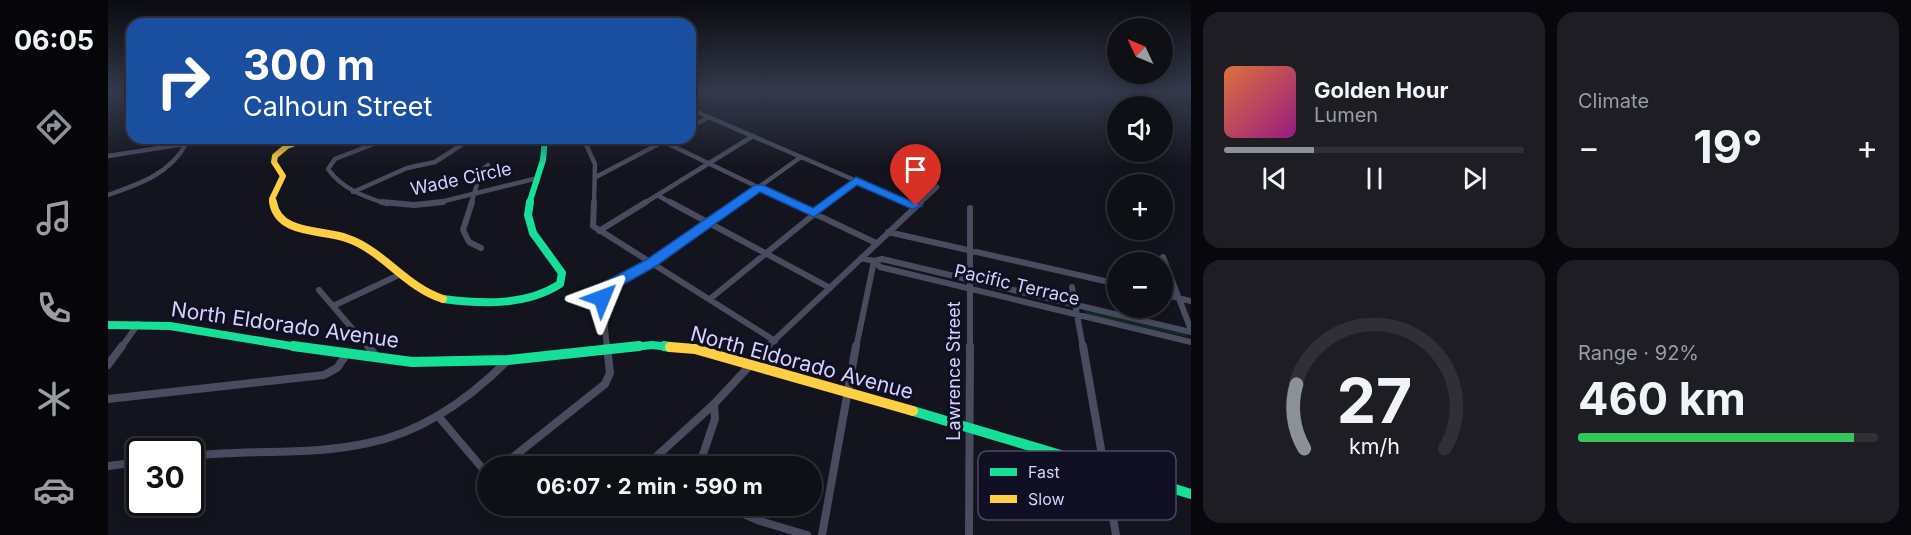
<!DOCTYPE html>
<html lang="en">
<head>
<meta charset="utf-8">
<style>
	body { margin:0; font-family:Inter,sans-serif; background:#1d1d23; color:#f1f3f6; height:100vh; display:flex; flex-direction:column; font-size:22px; white-space:nowrap }
	* { box-sizing:border-box; margin:0 }
	p { font-size:20px; color:#9b9ca1 }
	.icon { flex:none; width:33px; height:33px; fill:none; stroke:currentColor; stroke-width:2; stroke-linecap:round; stroke-linejoin:round }
	.map { position:relative; flex:1; overflow:hidden }
	.panel { display:flex; flex-direction:column; gap:12px; padding:12px; background:#08080c; width:720px }
	.panel>* { flex:none }
	.top-card { position:absolute; left:18px; top:18px; width:570px; height:126px; border-radius:18px; box-shadow:0 3px 15px #0003,0 0 0 2px #2f2f35; background:#1a4fa0; color:#fff; overflow:hidden }
	.needle { width:39px; rotate:314deg }
	.fabs { position:absolute; left:999px; top:18px; display:grid; gap:12px }
	.fabs a { display:grid; place-items:center; width:66px; height:66px; border-radius:50%; background:#0f0f16; box-shadow:0 3px 15px #0003,0 0 0 2px #2f2f35; font-size:30px }
	.speed { position:absolute; left:18px; top:438px; display:flex; gap:12px; font-size:30px; font-weight:700; text-align:center }
	.speed>* { display:grid; place-content:center; width:78px; height:78px; border-radius:50%; background:#0f0f16; box-shadow:0 3px 15px #0003,0 0 0 2px #2f2f35; line-height:1 }
	.speed .limit { border:3px solid #111; border-radius:9px; background:#fff; color:#111 }
	.pin { position:absolute; display:grid; place-items:center; width:51px; height:51px; color:#fff; margin:-62px -26px; border-radius:50% 50% 50% 0; rotate:-45deg; box-shadow:0 0 6px #0007 }
	.pin .icon { rotate:45deg }
	.me { position:absolute; width:66px; margin:-33px; rotate:46deg; stroke-linejoin:round; filter:drop-shadow(0 0 4px #0008) }
	.turn { display:flex; align-items:center; gap:21px; height:126px; padding:0 18px; font-size:27px }
	.turn .icon { width:78px; height:78px; stroke-width:2.5 }
	.turn b { display:block; font-size:42px; line-height:51px }
	.big { font-size:45px; font-weight:700; line-height:1.1 }
	.panel .card { flex:1; display:flex; flex-direction:column; justify-content:center; gap:9px; min-width:0; padding:0 21px; border-radius:18px; background:#1d1d23 }
	.panel .dial { align-items:center; gap:0 }
	.dial svg { height:156px; overflow:visible; fill:none; stroke:#2f2f35; stroke-width:7; stroke-linecap:round; text-anchor:middle }
	.dial text { fill:#f1f3f6; stroke:none }
	.song { display:flex; align-items:center; gap:18px }
	.cover { width:72px; height:72px; border-radius:9px; background:linear-gradient(135deg,hsl(20 70% 55%),hsl(310 70% 35%)) }
	.played { height:6px; border-radius:3px; background:linear-gradient(90deg,#8c9099 30%,#2f2f35 30%) }
	.keys { display:flex; justify-content:space-around; direction:ltr }
	.heat { display:flex; justify-content:space-between; align-items:center; font-size:33px; direction:ltr }
	.charge { height:9px; border-radius:4px; background:linear-gradient(90deg,#34c759 92%,#2f2f35 0) }
	.panel .tiles { flex:1; display:grid; gap:12px; grid-template-columns:repeat(2,1fr) }
	.trip { position:absolute; left:369px; top:456px; width:345px; height:60px; border-radius:30px; background:#0f0f16; box-shadow:0 3px 15px #0003,0 0 0 2px #2f2f35; font-weight:700; line-height:60px; text-align:center }
	main { display:flex; flex:1; min-height:0 }
	.menu { display:flex; flex-direction:column; width:108px; justify-content:space-around; align-items:center; background:#060609; color:#9b9ca1 }
	.menu .icon { width:42px; height:42px }
	.menu .active { color:#8c9099 }
	.menu b { font-size:27px; color:#f1f3f6 }
	.map>svg:first-child { display:block }
</style>
</head>
<body>
<main>
<nav class="menu">
<b>06:05</b>
<svg class="icon active" aria-label="directions" viewBox="0 0 24 24"><path d="M12 3l9 9-9 9-9-9zM9 14v-3h6M13 9l2 2-2 2"/></svg>
<svg class="icon" aria-label="music" viewBox="0 0 24 24"><path d="M9 18V5l10-2v13"/><circle cx="6" cy="18" r="3"/><circle cx="16" cy="16" r="3"/></svg>
<svg class="icon" aria-label="phone" viewBox="0 0 24 24"><path d="M5 4h4l2 5-3 2q2 4 5 5l2-3 5 2v4C11 20 4 13 5 4z"/></svg>
<svg class="icon" aria-label="climate" viewBox="0 0 24 24"><path d="M12 3v18M4 7l16 10M4 17L20 7"/></svg>
<svg class="icon" aria-label="car" viewBox="0 0 24 24"><path d="M5 17H2v-5l4-1 3-4h7l3 4 3 1v5h-3M9 17h6M6 11h13"/><circle cx="7" cy="17" r="2"/><circle cx="17" cy="17" r="2"/></svg>
</nav>
<div class="map">
<svg width="1083" height="535" viewBox="0 0 1083 535">
	<rect width="100%" height="100%" fill="#14141e"/>
	<path fill="#132927" d="M975 309 1079 334V337L979 315Z"/>
	<g fill="none" stroke-linecap="round" stroke-linejoin="round">
		<path stroke="#494b5f" stroke-width="4.5" d="M582 109 802 204
			M582 127 601 117
			M475 138 487 164 486 204
			M548 138 685 204
			M0 156 95 141
			M488 177 562 138
			M245 192 299 168 327 162 364 138
			M0 195C31 184 62 174 78 144
			M549 195 565 204
			M279 204C257 197 234 189 220 169L227 159 281 138
			M324 204 430 178
			M363 204 373 171 380 165
			M535 204 645 136
			M627 204 693 157
			M719 204 748 180
			M811 204 829 187"/>
		<path stroke="#494b5f" stroke-width="6" d="M274 202 306 205 335 202
			M364 202 355 230 361 242 373 248
			M486 202 485 226 667 341
			M562 202 722 288
			M682 202 768 243
			M799 202 808 206
			M491 231 538 202
			M780 232 1010 284
			M1055 257 1083 330
			M753 258 766 261 772 267 1083 342
			M766 261 774 259 1083 332
			M964 287 975 348
			M211 290 261 348
			M1054 294 1083 301
			M602 299 721 202
			M225 306 293 274
			M13 348 30 324
			M499 348 494 298 497 288 543 263 629 202
			M658 348 813 202
			M748 348 766 261
			M862 348V208"/>
		<path stroke="#494b5f" stroke-width="8" d="M260 346 268 356
			M975 346 1008 535
			M0 365 14 346
			M0 399 216 375 229 368 238 355
			M330 416 375 469 380 470
			M82 456C141 449 203 456 260 443 315 432 361 399 400 360
			M0 466 32 462
			M394 466 497 384 502 373 499 346
			M538 466 606 404 660 346
			M591 466 607 419 606 404
			M616 506 652 521 699 535
			M714 535 748 346
			M861 535 862 346"/>
		<path stroke="#16e098" stroke-width="6" d="M421 204 435 160 437 138"/>
		<path stroke="#16e098" stroke-width="8" d="M335 299C374 304 418 306 452 284L454 273 425 233 420 215 422 202
			M0 325 62 326 195 348
			M517 348 544 345 562 347"/>
		<path stroke="#16e098" stroke-width="10" d="M185 346 304 362 400 360 531 346
			M556 346 562 347
			M805 411 1083 494"/>
		<path stroke="#ffcf43" stroke-width="6" d="M165 204 164 199 175 176 166 162 167 156 179 146 200 138"/>
		<path stroke="#ffcf43" stroke-width="8" d="M165 202C170 235 213 229 238 238 275 250 297 287 335 299
			M562 347 573 348"/>
		<path stroke="#ffcf43" stroke-width="10" d="M562 347 587 349 805 411"/>
	</g>
	<linearGradient id="sky" x2="0" y2="1"><stop stop-color="#0b0b10"/><stop offset="0.55" stop-color="#343a4c"/><stop offset="1" stop-color="#343a4c" stop-opacity="0"/></linearGradient>
	<rect width="1083" height="167" fill="url(#sky)"/>
	<path fill="#1a73e8" stroke="#114b97" stroke-width="1.5" d="M748 177 814 206 804 209 749 185 706 217 652 192 548 266 504 291 499 302H489L487 298 492 284 538 260 647 185H655L705 208Z"/>
	<g text-anchor="middle" stroke-width="6" stroke-linejoin="round" paint-order="stroke">
		<g font-size="18" fill="#d4d4fc" stroke="#100f23">
			<text transform="translate(353 179) rotate(-12)" y="6">Wade Circle</text>
			<text transform="translate(909 285) rotate(13)" y="6">Pacific Terrace</text>
			<text transform="translate(846 371) rotate(-90)" y="6">Lawrence Street</text>
		</g>
		<g font-size="21" fill="#d4d4fc" stroke="#100f23">
			<text transform="translate(177 325) rotate(8)" y="7">North Eldorado Avenue</text>
			<text transform="translate(694 363) rotate(15)" y="7">North Eldorado Avenue</text>
		</g>
	</g>
	<rect x="870" y="451" width="198" height="69" rx="9" fill="#100f23" stroke="#4b4a64" stroke-width="1.5"/>
	<rect x="882" y="468" width="27" height="8" fill="#16e098"/>
	<rect x="882" y="495" width="27" height="8" fill="#ffcf43"/>
	<g font-size="16" fill="#d4d4fc">
		<text x="920" y="478">Fast</text>
		<text x="920" y="505">Slow</text>
	</g>
</svg>
<div class="fabs">
<a><svg class="needle" viewBox="-14 -14 28 28"><path d="M0-13l5 13h-10z" fill="#e53935"/><path d="M0 13l5-13h-10z" fill="#9b9ca1"/></svg></a>
<a><svg class="icon" aria-label="sound" viewBox="0 0 24 24"><path d="M4 9h4l5-4v14l-5-4H4zM17 9q2 3 0 6"/></svg></a>
<a>+</a>
<a>−</a>
</div>
<div class="speed"><div class="limit">30</div></div>
<div class="pin" style="left:808px;top:206px;background:#d93025"><svg class="icon" aria-label="arrive" viewBox="0 0 24 24"><path d="M6 21V4h12l-3 4 3 4H6"/></svg></div>
<svg class="me" style="left:494px;top:298px" viewBox="-20 -20 40 40"><path d="M0-17L14 15 0 8-14 15z" fill="#1a73e8" stroke="#fff" stroke-width="4"/></svg>
<div class="trip">06:07 · 2 min · 590 m</div>
<div class="top-card">
<div class="turn"><svg class="icon" aria-label="right" viewBox="0 0 24 24"><path d="M7 20v-9h11M14 6l5 5-5 5"/></svg><div><b>300 m</b>Calhoun Street</div></div>
</div>
</div>
<section class="panel">
<div class="tiles">
<div class="card">
<div class="song"><i class="cover"></i><div><b>Golden Hour</b><p>Lumen</p></div></div>
<div class="played"></div>
<div class="keys"><svg class="icon" aria-label="previous" viewBox="0 0 24 24"><path d="M18 5L8 12l10 7zM5 5v14"/></svg><svg class="icon" aria-label="pause" viewBox="0 0 24 24"><path d="M8 5v14M16 5v14"/></svg><svg class="icon" aria-label="next" viewBox="0 0 24 24"><path d="M6 5l10 7-10 7zM19 5v14"/></svg></div>
</div>
<div class="card"><p>Climate</p>
<div class="heat"><a>−</a><b class="big">19°</b><a>+</a></div>
</div>
<div class="card dial"><svg viewBox="0 0 100 80">
<path d="M14 69A42 42 0 1 1 86 69"/>
<path d="M14 69A42 42 0 0 1 10 36" stroke="#8c9099"/>
<text x="50" y="56" font-size="32" font-weight="700">27</text>
<text x="50" y="72" font-size="11">km/h</text>
</svg></div>
<div class="card"><p>Range · 92%</p><b class="big">460 km</b><div class="charge"></div></div>
</div>
</section>
</main>
</body>
</html>
